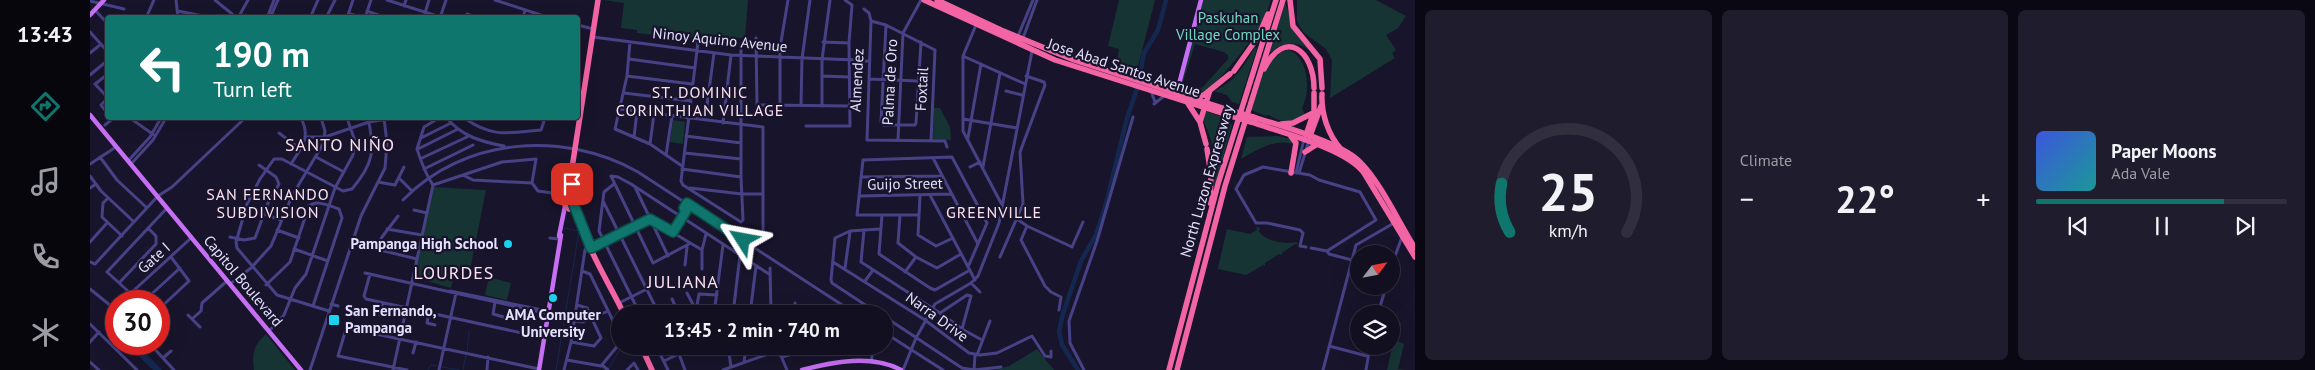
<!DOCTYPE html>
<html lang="en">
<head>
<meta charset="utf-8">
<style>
	body { margin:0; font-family:"PT Sans",sans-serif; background:#1f1d2d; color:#f1f3f6; height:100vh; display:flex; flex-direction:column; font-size:19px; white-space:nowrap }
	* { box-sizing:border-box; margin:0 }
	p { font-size:16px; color:#9c9ca5 }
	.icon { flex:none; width:28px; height:28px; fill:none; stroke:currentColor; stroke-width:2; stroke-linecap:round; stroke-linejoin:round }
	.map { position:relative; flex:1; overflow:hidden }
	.sheet { display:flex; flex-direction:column; gap:10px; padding:10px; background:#0a0812; width:900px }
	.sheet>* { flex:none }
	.hud { position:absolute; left:15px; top:15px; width:475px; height:105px; border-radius:5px; box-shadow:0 5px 20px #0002,0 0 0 1px #312f3e; background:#0f766e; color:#fff; overflow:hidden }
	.needle { width:32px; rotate:58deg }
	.tools { position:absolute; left:1260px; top:245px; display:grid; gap:10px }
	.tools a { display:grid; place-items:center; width:50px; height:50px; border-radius:50%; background:#120f20; box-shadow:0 5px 20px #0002,0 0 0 1px #312f3e; font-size:25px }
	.speed { position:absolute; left:15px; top:290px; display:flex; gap:10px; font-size:25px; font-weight:700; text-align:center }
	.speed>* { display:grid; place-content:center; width:65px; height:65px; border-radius:50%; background:#120f20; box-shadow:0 5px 20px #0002,0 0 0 1px #312f3e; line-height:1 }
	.speed .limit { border:8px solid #d22; background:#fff; color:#111 }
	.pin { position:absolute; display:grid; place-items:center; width:42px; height:42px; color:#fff; margin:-21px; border-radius:10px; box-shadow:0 2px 8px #0006 }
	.me { position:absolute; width:55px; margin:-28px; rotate:304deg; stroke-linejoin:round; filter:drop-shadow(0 0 4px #0008) }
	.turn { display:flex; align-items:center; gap:18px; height:105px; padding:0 25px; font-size:22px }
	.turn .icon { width:65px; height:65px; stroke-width:2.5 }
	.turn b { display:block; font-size:35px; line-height:42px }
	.big { font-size:38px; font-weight:700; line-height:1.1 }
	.sheet .widget { flex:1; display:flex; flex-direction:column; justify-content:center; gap:8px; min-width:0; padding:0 18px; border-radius:8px; background:#1f1d2d }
	.sheet .dial { align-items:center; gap:0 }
	.dial svg { height:130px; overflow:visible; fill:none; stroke:#312f3e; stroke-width:7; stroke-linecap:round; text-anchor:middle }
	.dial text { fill:#f1f3f6; stroke:none }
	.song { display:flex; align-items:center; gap:15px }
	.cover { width:60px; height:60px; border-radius:8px; background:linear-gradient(135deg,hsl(230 70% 55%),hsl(180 70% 35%)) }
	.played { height:5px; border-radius:2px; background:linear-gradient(90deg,#0f766e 75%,#312f3e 75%) }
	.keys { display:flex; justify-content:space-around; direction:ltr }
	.heat { display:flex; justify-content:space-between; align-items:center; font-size:28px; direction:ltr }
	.sheet .tiles { flex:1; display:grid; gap:10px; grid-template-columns:repeat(3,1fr) }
	.trip { position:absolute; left:521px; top:305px; width:282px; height:50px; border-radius:25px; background:#120f20; box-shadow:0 5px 20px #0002,0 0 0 1px #312f3e; font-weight:700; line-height:50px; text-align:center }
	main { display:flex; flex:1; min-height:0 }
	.dock { display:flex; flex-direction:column; width:90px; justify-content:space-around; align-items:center; background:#07060d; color:#9c9ca5 }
	.dock .icon { width:35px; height:35px }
	.dock .current { color:#0f766e }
	.dock b { font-size:22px; color:#f1f3f6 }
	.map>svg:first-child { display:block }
</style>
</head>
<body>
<main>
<nav class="dock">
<b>13:43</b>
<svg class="icon current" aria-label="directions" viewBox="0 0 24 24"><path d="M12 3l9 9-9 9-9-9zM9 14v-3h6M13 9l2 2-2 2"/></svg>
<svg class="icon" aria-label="music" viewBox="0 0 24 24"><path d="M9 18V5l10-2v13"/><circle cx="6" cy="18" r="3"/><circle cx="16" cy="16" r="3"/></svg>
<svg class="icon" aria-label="phone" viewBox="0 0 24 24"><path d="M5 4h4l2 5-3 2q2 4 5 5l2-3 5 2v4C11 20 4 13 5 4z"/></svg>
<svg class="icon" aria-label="climate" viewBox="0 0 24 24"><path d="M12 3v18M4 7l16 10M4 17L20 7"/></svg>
</nav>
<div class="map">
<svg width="1325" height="370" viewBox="0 0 1325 370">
	<rect width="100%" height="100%" fill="#18142b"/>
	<path fill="#173434" d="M513 0H658L655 38 601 37 600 39 547 33V30L531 28 534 3Z
		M1029 0H1065L1046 74 1026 66 1029 49 1018 46Z
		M1113 0H1181C1172 29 1155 49 1135 72 1128 80 1119 90 1108 94L1095 89 1096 85 1112 88 1138 59V55L1134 52 1105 44 1091 88 1089 87Z
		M1207 0H1286L1316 16 1308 28 1296 35 1306 50 1302 53 1305 58 1240 98 1242 60 1236 49 1213 32 1207 21Z
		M1195 3C1200 11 1199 24 1205 33 1211 42 1224 48 1227 58 1217 46 1203 39 1188 47 1184 50 1182 52 1179 53Z
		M1165 47 1167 48 1149 104 1142 102 1137 95 1124 91C1145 82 1154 66 1165 47Z
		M1198 50C1219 56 1221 92 1212 108L1215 114C1203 123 1191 123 1179 115L1176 116 1161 110C1168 89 1173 56 1198 50Z
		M844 108H850L860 127 861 140 843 139Z
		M1115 111 1139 119 1142 125 1125 186C1118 160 1129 148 1112 119Z
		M583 120 595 122 593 144 580 142Z
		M1188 136 1201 139 1204 144C1185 138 1167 150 1151 159L1157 137Z
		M343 187 396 190 380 270 365 273 361 288 323 277Z
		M1166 227 1170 228 1169 232C1176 241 1196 245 1206 242L1209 245 1205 244 1192 253V255L1189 254 1175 263V266L1173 265 1156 275 1128 269 1125 281 1137 229 1160 234 1167 230Z
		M399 277 421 283 417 300 395 295Z
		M1308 321 1311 323 1306 341 1314 344 1308 369 1316 370H1297Z
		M176 334 205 370H164C162 353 163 346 176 334Z
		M947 349 964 370H905L919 366Z"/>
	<path fill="#14284f" d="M36 344H47L72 370H63Z"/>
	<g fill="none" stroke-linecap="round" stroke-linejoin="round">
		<path stroke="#14284f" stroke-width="1" d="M377 352 379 331
			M519 368 529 351 537 346
			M338 370 341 365 370 370
			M373 370 376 355
			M466 370 489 231 474 228"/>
		<path stroke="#14284f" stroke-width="4.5" d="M988 370 972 345 969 331 973 314 991 261 1006 235 1015 208 1037 118 1047 89 1054 53 1068 30 1076 0"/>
		<path stroke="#474286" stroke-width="3" d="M86 0 88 18
			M125 0 147 18
			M297 0 344 15
			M405 0 460 18
			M0 1 34 9
			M314 6 316 0
			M774 9 779 13 781 21 777 140 855 141 857 147
			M5 10 18 24
			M88 11 123 18
			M277 11 296 18
			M335 13 339 0
			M259 14 264 15
			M377 14 388 18
			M56 18 64 0
			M148 18 158 0
			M177 18 184 0
			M180 18 188 0
			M220 18 228 0
			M236 18 245 0
			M257 18 263 0
			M275 18 281 0
			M350 18 356 0
			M433 18 435 10
			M781 21 796 25 845 50 841 141
			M488 25 503 29
			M796 25 791 122 793 125H825L826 123 831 42
			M886 25 873 56V131L912 205
			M0 32 18 52
			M928 36 943 0
			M503 37 641 55 766 60
			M666 38 667 105 760 106
			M933 38 947 0
			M540 42 537 76 525 129 560 144 592 166
			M608 42 591 181 593 185 651 222 653 220 651 177V44
			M733 42 759 43
			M0 53 10 45
			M873 56 935 84
			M539 59 605 68
			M768 61H779
			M18 74 5 84 18 98
			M0 75 18 60
			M537 76 602 84
			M732 76 759 77
			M779 79 828 81
			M916 91 932 95
			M1061 91 1065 102
			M534 93 601 101
			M18 98 11 105 18 114
			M1064 104 1074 96
			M690 105V48L698 0
			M711 105 712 59 720 0
			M732 106V60L740 0
			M530 109 673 127V241
			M40 118 64 135
			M357 118C371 136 392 142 414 146
			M374 118C403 138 417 133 451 130L455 118
			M873 119 927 128
			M615 120 624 53
			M633 123 641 55
			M15 125 21 120 20 118
			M716 126H760L759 43 762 5 755 0
			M189 133 210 149
			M596 136 651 143
			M216 137H235L279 122 303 118
			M544 137 547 112
			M331 138 361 123
			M878 138 891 64
			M808 140 813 33 831 0
			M560 144 564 114
			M328 149 368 129
			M595 153 651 159
			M576 155 582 116
			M10 157 27 180 57 208
			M226 157 254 172
			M332 158 379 136
			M843 158 888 244
			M38 161 60 137 71 118
			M0 164 26 147
			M41 164 63 140 76 118
			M201 164C212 146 221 138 211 118
			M880 167 890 162
			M893 167 910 73
			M334 169 383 145
			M592 169 651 177
			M1206 173 1214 139
			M1209 173 1219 140
			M373 175 383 180 442 183 448 191 477 195
			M0 176 11 191 44 222
			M772 177 851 176
			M310 179 322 191
			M288 182 305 185 314 167
			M524 184 514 192 509 231 550 314
			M343 185 412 162 446 159 442 183
			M343 185C335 174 331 161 327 149L334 127 349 118
			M545 187 578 256
			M0 188 6 184
			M600 188 652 194H673
			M840 195 885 280
			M770 196 861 194
			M830 196 828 235 846 246 863 238
			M18 198 13 203 12 217 32 236
			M313 200C374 137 474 130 548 172L766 314
			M513 201 569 314
			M324 210 337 213
			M174 214 191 220
			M792 215 789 254 840 288 845 290 880 270
			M810 215 808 243 826 257 847 268 871 254
			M829 215H767L773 160 862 157 897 223 878 267
			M308 216 292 237 286 249 327 259
			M927 219 937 226 982 247 993 222
			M937 226 931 240 955 286 961 292 971 297 969 310
			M297 229 332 235
			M187 230 209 238
			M774 230 771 262 850 313 872 329 892 340
			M583 232 596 212 594 209 597 203
			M140 237 154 240 165 238 178 203 189 184 186 177 169 165
			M460 238 469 239
			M0 242 17 223
			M599 244 563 263 521 176 528 177 541 184 679 274
			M1216 247 1210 246 1213 233 1210 230 1177 223H1166L1146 189 1154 175 1173 167 1220 175 1229 180 1270 192 1286 220 1237 251
			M501 248 560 219 612 250
			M1221 248 1237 251 1239 254 1262 260
			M204 249 238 261
			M910 257 933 204 930 152 955 85 954 82 936 76
			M0 262 5 264 68 196 82 187 155 118
			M743 262 835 320 879 353 890 355 907 353 942 336 955 356 961 357V351
			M595 265 597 247
			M1301 267 1312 237
			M680 268 681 314
			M755 268 760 232
			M612 269V250L616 234
			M492 271 500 274 530 335
			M815 272 826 257
			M275 273 459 314
			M280 274 274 296 276 299 455 338
			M775 281 783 270
			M30 282 66 244V236L58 228
			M881 283 890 292
			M140 284 161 268 181 246 202 196 233 144 235 131 231 118
			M176 285 200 262 219 206C228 199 239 206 249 209L252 218 223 306
			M0 289 26 310
			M360 291 457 311
			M41 293 101 238
			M597 293 608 314
			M582 299 589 314
			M49 301 17 272 77 208
			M54 301 90 268
			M405 302 403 314 417 318
			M529 303 557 289
			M705 303 706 314
			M241 304 248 306
			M69 309 99 281 81 257
			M239 311 187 295 147 248 146 242 157 204 170 179 184 159H192L253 191 262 189C284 163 285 150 278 118
			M606 311 609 294 627 295
			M339 313 337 323 345 325
			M850 313 877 295 881 296 872 329
			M624 314 633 245
			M643 314 650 255
			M660 314 666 266
			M789 314 742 283 741 280 745 238 760 231 790 229
			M1288 314 1296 286
			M98 315 102 319 111 311 112 303 137 281
			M290 315 293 303
			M795 317 872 368 884 370 911 367
			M102 319 110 327
			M484 321 493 322 518 311
			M0 324 47 370
			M179 331 194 315 205 288 216 274 245 188 263 155 265 141 257 118
			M795 333 853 370
			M69 340 71 338
			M0 342 9 332
			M481 342 504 346 511 338 497 308 487 305
			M60 344 84 370
			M566 346 578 370
			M586 346 595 370
			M638 346 641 367
			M683 346 684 352
			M1239 346 1277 356
			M684 352 691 356 697 370
			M323 353 326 342
			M887 355 900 321
			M692 357 731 346
			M73 358 81 351
			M477 360 511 366 530 343
			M574 361 605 346
			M0 362 9 370
			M654 362 656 346
			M781 362 783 350
			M512 365 518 370
			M220 370 271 216 295 168 297 143 294 118
			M303 370 343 185
			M317 370 248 356 256 329 258 328 449 369
			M349 370 366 293
			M397 370 398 357
			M474 370 481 342 495 250 498 243
			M537 370 544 363 548 370
			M633 370 684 352
			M813 370 826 338 845 304 881 283 888 276 909 223 942 51
			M884 370 885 355
			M994 370 980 343 979 321 1007 241 1043 117
			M1233 370 1266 245 1304 223
			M1276 370 1280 346"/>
		<path stroke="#c76ff4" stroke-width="4.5" d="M0 15 14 0
			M1111 97 1088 88 1111 0
			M0 115 211 370
			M469 236 475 206
			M449 370 471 235
			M712 370C742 362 782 354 811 370"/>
		<path stroke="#f364a4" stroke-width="5.5" d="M508 0 482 168C478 221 512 269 534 314
			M834 0 965 60 1141 116
			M847 0 911 30 984 60 1142 111
			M1200 0 1203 26 1230 59 1232 88
			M1174 69C1195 27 1224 51 1224 88
			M1144 71 1168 37 1178 14
			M1232 94C1231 113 1238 135 1251 149
			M1104 97 1114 95 1140 74
			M1097 102 1110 122 1116 144
			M1163 117C1189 125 1251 143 1269 161 1290 181 1309 223 1325 248
			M1110 122 1120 90
			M1161 122C1190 132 1257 149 1274 173L1325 257
			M1191 124 1203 123 1223 113
			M1200 135 1206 143 1201 173
			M1216 135 1224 111V93
			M1220 136 1231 106
			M1117 149 1121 175 1120 203
			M1215 152 1226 145
			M479 183 475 205 479 209 484 205
			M551 346 562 370
			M1079 370 1128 184 1186 0
			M1087 370 1135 186 1193 0"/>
		<path stroke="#f364a4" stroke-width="5.5" d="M1142 111 1163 117
			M1141 116 1161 122"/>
	</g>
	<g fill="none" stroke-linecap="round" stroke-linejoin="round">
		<defs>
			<path id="route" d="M482 184 484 205 501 248 560 219 583 232 596 211 594 208 597 203 653 240"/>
		</defs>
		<use href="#route" stroke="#0a4d48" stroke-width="12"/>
		<use href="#route" stroke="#0f766e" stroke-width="9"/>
	</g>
	<g fill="#1bd2ee" stroke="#18142b" stroke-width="2">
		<circle cx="418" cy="244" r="5"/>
		<circle cx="463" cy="298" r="5"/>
		<rect x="238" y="314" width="12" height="12" rx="2.5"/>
	</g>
	<g text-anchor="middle" stroke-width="4.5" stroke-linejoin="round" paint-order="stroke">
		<g font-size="15" fill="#70d9c2" stroke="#18142b">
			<text x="1138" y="23">Paskuhan<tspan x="1138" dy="17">Village Complex</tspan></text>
		</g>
		<g font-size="15" fill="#e4e0fd" stroke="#18142b">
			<text transform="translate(630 40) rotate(6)" y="5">Ninoy Aquino Avenue</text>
			<text transform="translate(1034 68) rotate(18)" y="5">Jose Abad Santos Avenue</text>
			<text transform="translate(767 80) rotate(-87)" y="5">Almendez</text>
			<text transform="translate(800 82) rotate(-87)" y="5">Palma de Oro</text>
			<text transform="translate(832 89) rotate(-87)" y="5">Foxtail</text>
			<text transform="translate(1117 181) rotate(-74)" y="5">North Luzon Expressway</text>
			<text transform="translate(815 184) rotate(-1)" y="5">Guijo Street</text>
			<text transform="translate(64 258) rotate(-42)" y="5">Gate I</text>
			<text transform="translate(153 281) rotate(50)" y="5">Capitol Boulevard</text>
			<text transform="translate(847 317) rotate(36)" y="5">Narra Drive</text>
		</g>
		<g font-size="15" font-weight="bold" fill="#e4e0fd" stroke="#18142b" text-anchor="end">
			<text x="408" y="249">Pampanga High School</text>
			<text x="255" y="316" text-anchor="start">San Fernando,<tspan x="255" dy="17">Pampanga</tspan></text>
			<text x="463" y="320" text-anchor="middle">AMA Computer<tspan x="463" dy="17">University</tspan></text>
		</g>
		<g font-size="16" letter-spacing="1" fill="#fde2f2" stroke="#18142b">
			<text x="610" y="98">ST. DOMINIC<tspan x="610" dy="18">CORINTHIAN VILLAGE</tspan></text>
			<text x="178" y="200">SAN FERNANDO<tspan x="178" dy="18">SUBDIVISION</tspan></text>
			<text x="904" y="218">GREENVILLE</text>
		</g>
		<g font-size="18" letter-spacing="1" fill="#fde2f2" stroke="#18142b">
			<text x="250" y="151">SANTO NIÑO</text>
			<text x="364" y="279">LOURDES</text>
			<text x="593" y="288">JULIANA</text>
		</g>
	</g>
</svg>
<div class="tools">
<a><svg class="needle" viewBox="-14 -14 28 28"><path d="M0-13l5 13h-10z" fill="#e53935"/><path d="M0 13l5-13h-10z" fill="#9c9ca5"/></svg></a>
<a><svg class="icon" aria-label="layers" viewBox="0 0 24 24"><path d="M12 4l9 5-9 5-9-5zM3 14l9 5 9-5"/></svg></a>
</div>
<div class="speed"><div class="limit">30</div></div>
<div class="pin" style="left:482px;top:184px;background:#d93025"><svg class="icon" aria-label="arrive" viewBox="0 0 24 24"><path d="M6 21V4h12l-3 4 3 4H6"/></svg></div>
<svg class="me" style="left:653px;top:240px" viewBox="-20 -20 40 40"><path d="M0-17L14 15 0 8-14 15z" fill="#0f766e" stroke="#fff" stroke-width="4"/></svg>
<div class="trip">13:45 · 2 min · 740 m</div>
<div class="hud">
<div class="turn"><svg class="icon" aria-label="left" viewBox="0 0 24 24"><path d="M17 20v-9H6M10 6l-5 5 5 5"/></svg><div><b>190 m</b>Turn left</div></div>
</div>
</div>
<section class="sheet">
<div class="tiles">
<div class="widget dial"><svg viewBox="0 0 100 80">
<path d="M14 69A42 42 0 1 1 86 69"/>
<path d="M14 69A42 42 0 0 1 9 39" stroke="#0f766e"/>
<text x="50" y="56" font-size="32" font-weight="700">25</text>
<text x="50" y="72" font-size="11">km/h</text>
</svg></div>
<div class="widget"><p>Climate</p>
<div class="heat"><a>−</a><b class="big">22°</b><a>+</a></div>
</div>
<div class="widget">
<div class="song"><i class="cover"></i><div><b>Paper Moons</b><p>Ada Vale</p></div></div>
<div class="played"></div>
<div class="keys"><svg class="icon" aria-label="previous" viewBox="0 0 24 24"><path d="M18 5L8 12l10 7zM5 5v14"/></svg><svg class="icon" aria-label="pause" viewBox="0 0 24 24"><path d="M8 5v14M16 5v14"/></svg><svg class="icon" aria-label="next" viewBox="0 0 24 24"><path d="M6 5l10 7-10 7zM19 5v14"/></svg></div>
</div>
</div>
</section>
</main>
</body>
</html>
